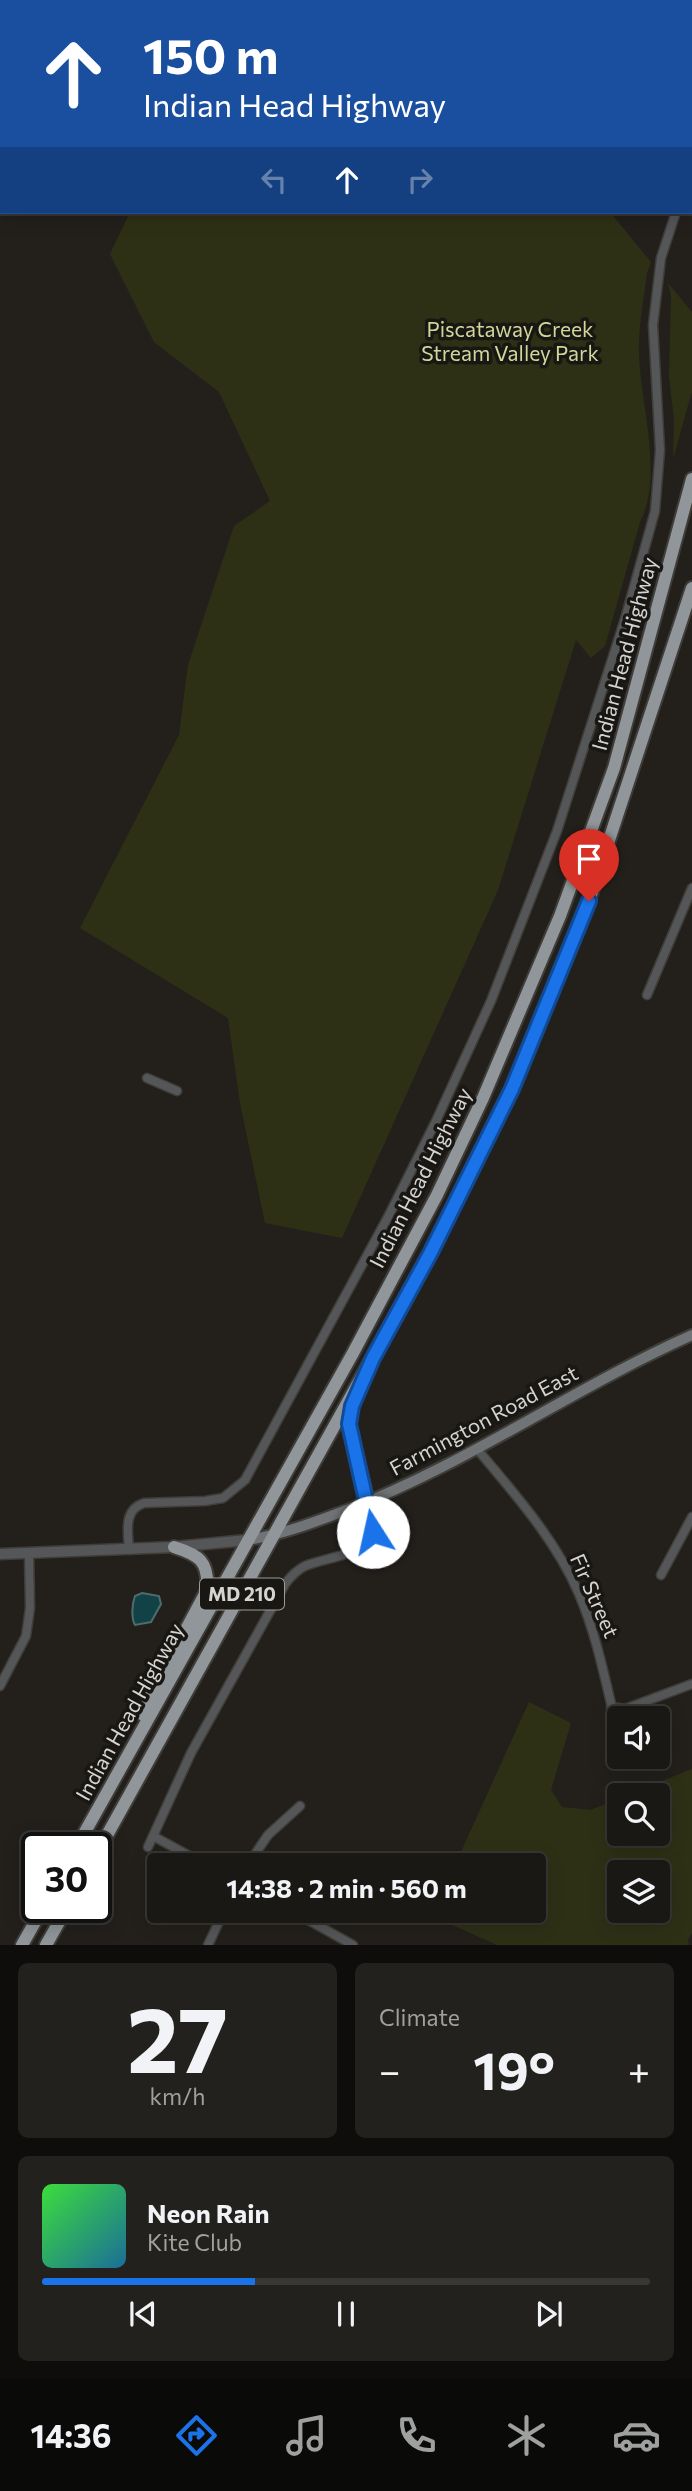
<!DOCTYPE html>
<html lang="en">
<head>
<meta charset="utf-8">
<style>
	body { margin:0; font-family:Commissioner,sans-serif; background:#23211e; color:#f1f3f6; height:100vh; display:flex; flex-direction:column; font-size:26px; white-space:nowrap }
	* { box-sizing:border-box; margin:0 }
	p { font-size:23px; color:#9fa0a0 }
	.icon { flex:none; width:38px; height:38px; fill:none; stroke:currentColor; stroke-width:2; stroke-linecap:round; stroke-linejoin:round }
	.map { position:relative; height:1945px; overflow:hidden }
	.panel { display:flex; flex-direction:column; gap:18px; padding:18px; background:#0e0d0c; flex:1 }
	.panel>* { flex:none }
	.hud { position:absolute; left:0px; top:0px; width:693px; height:214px; box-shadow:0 4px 18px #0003,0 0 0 2px #383734; background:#1a4fa0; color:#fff; overflow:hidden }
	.fabs { position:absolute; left:607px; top:1706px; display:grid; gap:14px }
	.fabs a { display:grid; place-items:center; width:63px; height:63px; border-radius:7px; background:#1a1815; box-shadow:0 4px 18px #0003,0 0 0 2px #383734; font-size:35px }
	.speed { position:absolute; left:21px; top:1832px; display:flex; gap:14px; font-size:35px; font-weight:700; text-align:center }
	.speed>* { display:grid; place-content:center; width:91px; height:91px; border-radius:50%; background:#1a1815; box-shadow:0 4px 18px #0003,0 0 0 2px #383734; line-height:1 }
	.speed .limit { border:4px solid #111; border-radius:10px; background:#fff; color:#111 }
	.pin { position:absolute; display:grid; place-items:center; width:60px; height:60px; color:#fff; margin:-72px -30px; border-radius:50% 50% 50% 0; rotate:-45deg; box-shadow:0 0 7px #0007 }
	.pin .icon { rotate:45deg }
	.me { position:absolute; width:77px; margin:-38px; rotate:350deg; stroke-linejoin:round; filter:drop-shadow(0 0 5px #0008) }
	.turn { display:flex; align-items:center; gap:24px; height:147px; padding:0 28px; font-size:32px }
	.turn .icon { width:91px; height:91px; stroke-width:2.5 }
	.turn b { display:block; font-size:49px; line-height:60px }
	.lanes { display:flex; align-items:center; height:66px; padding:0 28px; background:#0003; justify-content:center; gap:35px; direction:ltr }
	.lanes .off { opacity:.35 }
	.big { font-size:52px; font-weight:700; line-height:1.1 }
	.panel .widget { flex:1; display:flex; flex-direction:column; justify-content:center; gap:10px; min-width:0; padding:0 24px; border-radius:10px; background:#23211e }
	.panel .dial { align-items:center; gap:0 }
	.dial b { font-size:91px; line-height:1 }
	.song { display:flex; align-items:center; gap:21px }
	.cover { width:84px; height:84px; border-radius:10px; background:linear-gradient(135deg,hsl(120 70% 55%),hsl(200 70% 35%)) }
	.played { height:7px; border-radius:4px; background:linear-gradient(90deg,#1a73e8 35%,#383734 35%) }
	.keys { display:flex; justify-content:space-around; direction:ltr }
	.heat { display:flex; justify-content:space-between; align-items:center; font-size:38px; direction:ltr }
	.panel .tiles { flex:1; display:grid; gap:18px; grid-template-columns:1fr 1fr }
	.widget:last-child { grid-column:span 2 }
	.trip { position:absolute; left:147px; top:1853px; width:399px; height:70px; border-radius:7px; background:#1a1815; box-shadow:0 4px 18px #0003,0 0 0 2px #383734; font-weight:700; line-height:70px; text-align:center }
	.tabs { display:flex; height:112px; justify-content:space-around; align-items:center; background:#0a0a08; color:#9fa0a0 }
	.tabs .icon { width:49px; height:49px }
	.tabs .on { color:#1a73e8 }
	.tabs b { font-size:32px; color:#f1f3f6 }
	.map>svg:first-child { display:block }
</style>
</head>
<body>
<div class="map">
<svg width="692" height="1945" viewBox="0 0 692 1945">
	<rect width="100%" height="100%" fill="#23201c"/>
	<path fill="#2e3016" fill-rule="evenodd" d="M130 212H610L651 262 647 273C644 299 638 327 639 353 640 404 664 475 640 522L605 646 591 658 576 640 498 890 342 1238 265 1223 240 1103 228 1018 80 928 179 735 188 665 234 526 270 501 219 392 154 342 110 254Z
		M668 283 692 312V391L673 459 674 420 669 376 671 296Z
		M529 1702 571 1723 551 1790 562 1807 591 1810 619 1798 620 1834H658V1796L627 1795 692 1769V1933L688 1940 689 1945H497L432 1916 434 1911H534V1866L455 1865ZM658 1872V1911H620V1872Z"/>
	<path fill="#124146" stroke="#4c6d70" stroke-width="2" d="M142 1593 159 1596 161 1604 151 1622 135 1625C131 1618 132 1604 135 1596Z"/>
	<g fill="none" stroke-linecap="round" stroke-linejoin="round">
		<path stroke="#4c6d70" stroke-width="2.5" d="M387 0 389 2
			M509 2 511 0"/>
		<defs>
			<path id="minor" d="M691 104 692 102
				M647 995 692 888
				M147 1078 177 1091
				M477 1449C514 1493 556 1540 579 1594 599 1641 607 1691 620 1740
				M129 1550C128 1531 123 1510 144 1503L205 1501 223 1498 245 1480 388 1217 436 1121 491 1001 557 831 625 619 655 511 660 450 653 325 661 258 676 212
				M661 1575 692 1517
				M0 1686 26 1636 30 1608 29 1554
				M611 1707 625 1709 692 1684
				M153 1836 208 1866
				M148 1847 191 1753 285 1584C291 1576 297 1570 305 1566 323 1558 366 1555 373 1534 376 1525 371 1512 368 1502
				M247 1866 268 1835 300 1806
				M292 1911 353 1945
				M208 1945 224 1911"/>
			<path id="tertiary" d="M0 1554 174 1547 247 1540"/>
			<path id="secondary" d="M247 1540C281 1535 312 1523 344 1511 466 1465 573 1388 692 1335"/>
			<path id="trunk" d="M352 1404 349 1424 368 1502
				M143 1715 151 1695 207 1590C209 1561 199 1555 174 1547
				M76 1848 353 1353 437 1195 483 1098 560 916 614 768 692 479
				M96 1855 431 1252 512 1089 589 901 692 588
				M22 1945 43 1908
				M46 1945 67 1908"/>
		</defs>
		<use href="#minor" stroke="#3f3d39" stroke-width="11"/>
		<use href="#tertiary" stroke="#3f3d39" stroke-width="13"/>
		<use href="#secondary" stroke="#3f3d39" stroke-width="14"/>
		<use href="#trunk" stroke="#3f3d39" stroke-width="16"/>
		<use href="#minor" stroke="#545657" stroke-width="8"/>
		<use href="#tertiary" stroke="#545657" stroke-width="10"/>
		<use href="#secondary" stroke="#707476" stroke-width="10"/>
		<use href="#trunk" stroke="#909699" stroke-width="12"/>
	</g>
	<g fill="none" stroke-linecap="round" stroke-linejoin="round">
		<defs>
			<path id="route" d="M373 1532 349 1424 352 1406 373 1358 431 1252 512 1089 589 901"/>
		</defs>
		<use href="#route" stroke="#114b97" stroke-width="18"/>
		<use href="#route" stroke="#1a73e8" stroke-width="12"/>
	</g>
	<g text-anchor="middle" stroke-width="7" stroke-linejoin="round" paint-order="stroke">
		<rect fill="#191713" stroke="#9d9b98" stroke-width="2" x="200" y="1578.5" width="84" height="31" rx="5"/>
		<g font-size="19" font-weight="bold" fill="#d5d4d1">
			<text x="242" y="1601">MD 210</text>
		</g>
		<g font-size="21" fill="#d1d799" stroke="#191713">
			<text x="510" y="337">Piscataway Creek<tspan x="510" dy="24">Stream Valley Park</tspan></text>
		</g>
		<g font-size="21" fill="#d5d4d1" stroke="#191713">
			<text transform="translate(625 654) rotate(-75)" y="7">Indian Head Highway</text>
			<text transform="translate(421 1178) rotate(-63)" y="7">Indian Head Highway</text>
			<text transform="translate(484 1421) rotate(-28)" y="7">Farmington Road East</text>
			<text transform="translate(594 1596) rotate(66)" y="7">Fir Street</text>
			<text transform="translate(130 1712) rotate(-61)" y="7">Indian Head Highway</text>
		</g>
	</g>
</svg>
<div class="fabs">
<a><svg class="icon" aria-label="sound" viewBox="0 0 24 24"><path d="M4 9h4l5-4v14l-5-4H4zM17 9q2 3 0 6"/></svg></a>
<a><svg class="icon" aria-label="search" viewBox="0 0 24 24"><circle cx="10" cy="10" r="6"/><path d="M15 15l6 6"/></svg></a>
<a><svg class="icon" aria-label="layers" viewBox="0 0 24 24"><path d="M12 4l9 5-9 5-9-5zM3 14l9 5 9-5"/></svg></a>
</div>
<div class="speed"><div class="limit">30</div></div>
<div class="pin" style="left:589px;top:901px;background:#d93025"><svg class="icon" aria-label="arrive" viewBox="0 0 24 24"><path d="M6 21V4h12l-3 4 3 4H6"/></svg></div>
<svg class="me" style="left:373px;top:1532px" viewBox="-20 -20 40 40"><circle r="19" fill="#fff"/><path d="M0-13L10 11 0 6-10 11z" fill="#1a73e8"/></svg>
<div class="trip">14:38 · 2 min · 560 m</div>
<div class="hud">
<div class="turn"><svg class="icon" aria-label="ahead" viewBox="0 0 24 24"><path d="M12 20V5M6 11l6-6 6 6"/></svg><div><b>150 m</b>Indian Head Highway</div></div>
<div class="lanes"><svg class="icon off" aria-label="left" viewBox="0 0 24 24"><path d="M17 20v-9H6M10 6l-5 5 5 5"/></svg><svg class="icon" aria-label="ahead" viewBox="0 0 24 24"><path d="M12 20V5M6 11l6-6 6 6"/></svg><svg class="icon off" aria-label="right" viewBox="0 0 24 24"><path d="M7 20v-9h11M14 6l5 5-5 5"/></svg></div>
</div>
</div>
<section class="panel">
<div class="tiles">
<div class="widget dial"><b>27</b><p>km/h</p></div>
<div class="widget"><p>Climate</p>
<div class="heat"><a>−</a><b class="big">19°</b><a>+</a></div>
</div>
<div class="widget">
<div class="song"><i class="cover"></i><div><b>Neon Rain</b><p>Kite Club</p></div></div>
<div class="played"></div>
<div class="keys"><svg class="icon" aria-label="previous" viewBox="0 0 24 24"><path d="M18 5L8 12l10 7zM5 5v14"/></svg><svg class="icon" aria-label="pause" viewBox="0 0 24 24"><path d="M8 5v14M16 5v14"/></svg><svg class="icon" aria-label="next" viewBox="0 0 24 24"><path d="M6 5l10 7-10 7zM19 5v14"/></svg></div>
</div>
</div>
</section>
<nav class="tabs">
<b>14:36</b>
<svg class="icon on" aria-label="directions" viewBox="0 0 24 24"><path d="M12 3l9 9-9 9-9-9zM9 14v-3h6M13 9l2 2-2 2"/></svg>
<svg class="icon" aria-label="music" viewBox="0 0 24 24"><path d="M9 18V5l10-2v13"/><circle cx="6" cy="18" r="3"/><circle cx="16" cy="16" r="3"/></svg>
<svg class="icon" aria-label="phone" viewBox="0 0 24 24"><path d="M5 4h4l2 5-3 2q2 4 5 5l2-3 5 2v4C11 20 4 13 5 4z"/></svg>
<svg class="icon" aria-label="climate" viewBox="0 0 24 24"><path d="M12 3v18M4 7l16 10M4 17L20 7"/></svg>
<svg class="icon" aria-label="car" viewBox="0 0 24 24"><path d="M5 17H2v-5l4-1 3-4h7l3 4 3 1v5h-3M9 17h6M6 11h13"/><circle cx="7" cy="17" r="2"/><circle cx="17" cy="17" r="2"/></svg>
</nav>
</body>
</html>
